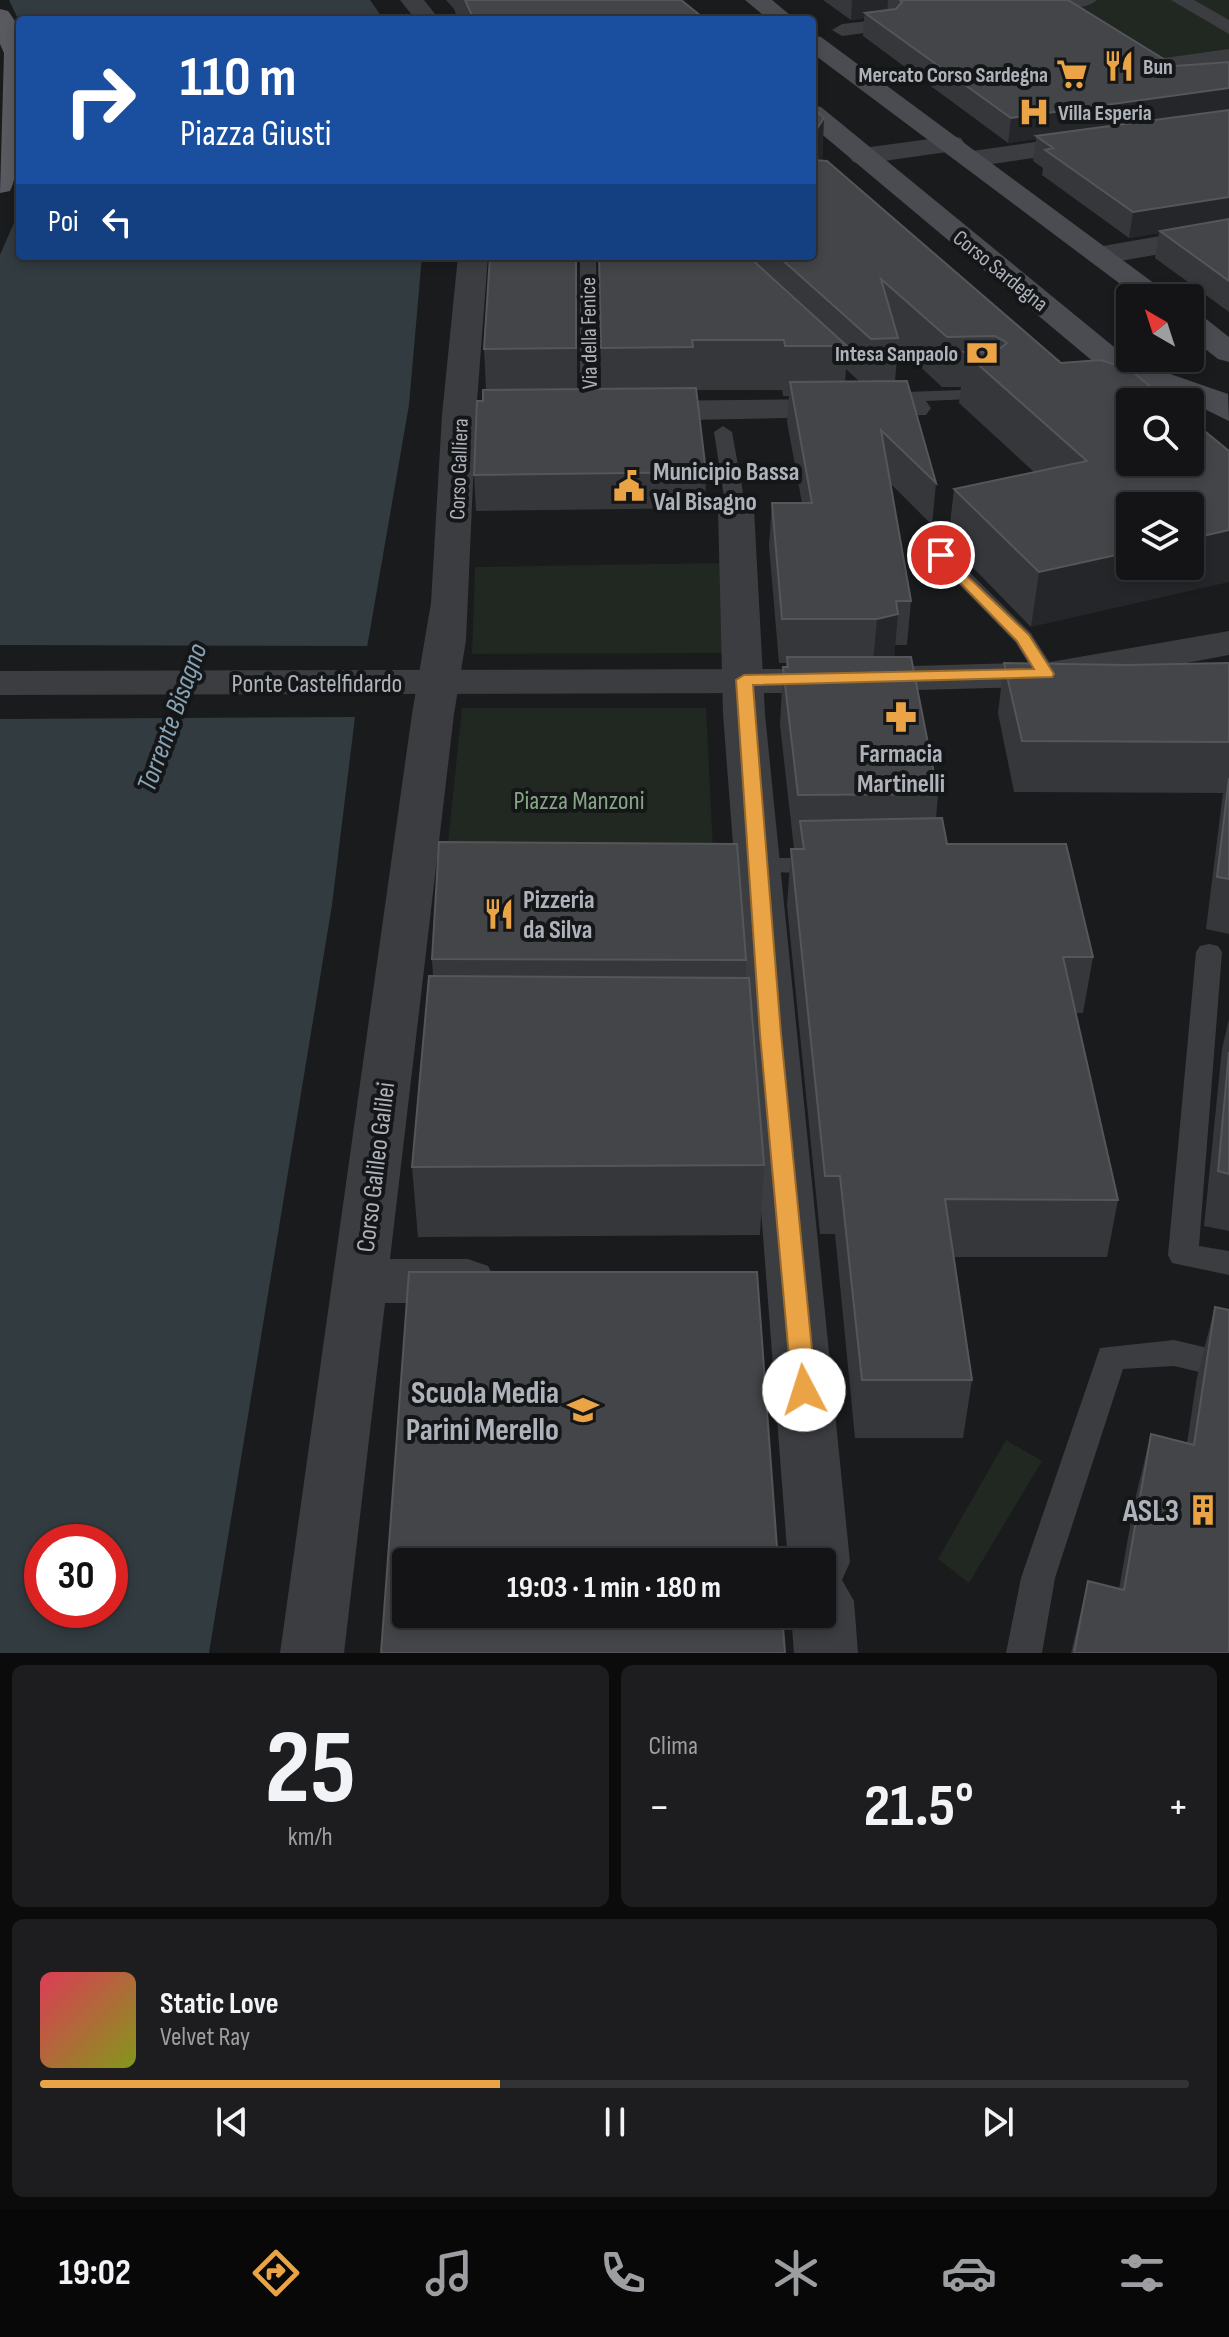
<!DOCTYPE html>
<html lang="it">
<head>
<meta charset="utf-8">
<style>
	body { margin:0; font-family:"Sofia Sans Condensed",sans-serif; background:#1d1d1f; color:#f1f3f6; height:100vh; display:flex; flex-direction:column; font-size:30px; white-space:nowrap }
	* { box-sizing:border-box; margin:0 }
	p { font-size:26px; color:#9d9ea1 }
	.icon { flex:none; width:44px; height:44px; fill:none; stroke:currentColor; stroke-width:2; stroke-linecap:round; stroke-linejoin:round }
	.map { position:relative; height:1653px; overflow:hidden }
	.sheet { display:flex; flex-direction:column; gap:12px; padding:12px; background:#0b0b0c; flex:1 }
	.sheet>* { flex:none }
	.top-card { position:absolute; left:16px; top:16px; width:800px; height:244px; border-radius:8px; box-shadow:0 4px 12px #0003,0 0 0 2px #333335; background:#1a4fa0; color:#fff; overflow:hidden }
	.needle { width:52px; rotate:321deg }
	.controls { position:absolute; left:1116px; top:284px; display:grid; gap:16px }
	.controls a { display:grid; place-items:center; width:88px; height:88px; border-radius:8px; background:#141416; box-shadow:0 4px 12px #0003,0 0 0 2px #333335; font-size:40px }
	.speed { position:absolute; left:24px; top:1524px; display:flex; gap:16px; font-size:40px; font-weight:700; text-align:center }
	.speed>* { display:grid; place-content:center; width:104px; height:104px; border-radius:50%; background:#141416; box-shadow:0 4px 12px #0003,0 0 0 2px #333335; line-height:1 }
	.speed .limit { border:12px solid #d22; background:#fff; color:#111 }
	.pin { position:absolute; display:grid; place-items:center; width:68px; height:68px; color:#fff; margin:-34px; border:4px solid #fff; border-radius:50%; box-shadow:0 2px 8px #0007 }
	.me { position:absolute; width:88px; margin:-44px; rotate:355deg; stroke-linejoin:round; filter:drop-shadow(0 0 6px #0008) }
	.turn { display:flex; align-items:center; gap:28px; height:168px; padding:0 32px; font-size:36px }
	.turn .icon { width:104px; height:104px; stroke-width:2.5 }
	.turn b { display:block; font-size:56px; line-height:68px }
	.then { display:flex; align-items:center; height:76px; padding:0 32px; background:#0003; gap:16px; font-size:30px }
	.big { font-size:60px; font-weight:700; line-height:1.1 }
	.sheet .tile { flex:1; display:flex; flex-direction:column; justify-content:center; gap:12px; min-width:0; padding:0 28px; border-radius:12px; background:#1d1d1f }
	.sheet .dial { align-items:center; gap:0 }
	.dial b { font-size:104px; line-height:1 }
	.song { display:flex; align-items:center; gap:24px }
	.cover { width:96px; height:96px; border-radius:12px; background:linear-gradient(135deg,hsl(350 70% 55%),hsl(70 70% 35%)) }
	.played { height:8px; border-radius:4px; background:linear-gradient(90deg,#eaa345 40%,#333335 40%) }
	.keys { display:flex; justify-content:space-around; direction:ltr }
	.heat { display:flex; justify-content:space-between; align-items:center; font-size:44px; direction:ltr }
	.sheet .tiles { flex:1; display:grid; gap:12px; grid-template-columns:1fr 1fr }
	.tile:last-child { grid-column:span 2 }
	.trip { position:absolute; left:392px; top:1548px; width:444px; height:80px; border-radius:8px; background:#141416; box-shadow:0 4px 12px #0003,0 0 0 2px #333335; font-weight:700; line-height:80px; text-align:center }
	.tabs { display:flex; height:128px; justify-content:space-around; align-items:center; background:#080809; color:#9d9ea1 }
	.tabs .icon { width:56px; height:56px }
	.tabs .current { color:#eaa345 }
	.tabs b { font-size:36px; color:#f1f3f6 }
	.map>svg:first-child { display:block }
</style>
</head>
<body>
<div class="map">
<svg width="1229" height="1653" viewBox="0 0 1229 1653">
	<rect width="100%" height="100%" fill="#1a1b1d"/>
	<path fill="#202821" d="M1057 0H1229V73L1183 79Z
		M720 563 726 653 472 654 475 567Z
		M462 708H706L715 891 443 892Z
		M1006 1440 1042 1461 969 1583 938 1559Z"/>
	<path fill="#313b40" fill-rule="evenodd" d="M9 0H370L384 20 20 23Z
		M20 209V256H422L409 405 355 717 332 905 209 1653H0V255ZM42 1542H110V1610H42Z"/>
	<path fill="#1a1b1d" d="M0 645 368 646 355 717 0 719Z"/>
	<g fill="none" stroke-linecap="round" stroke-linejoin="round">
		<path fill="#3c3d41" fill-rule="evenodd" d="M580 256H596L598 411 589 416 580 411Z
			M989 389 998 394 995 398 879 403 870 398 879 393Z
			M723 426 732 432 746 509 736 515 726 509 714 432Z
			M941 549 948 551 1031 633 1057 674 1054 679H1038L1015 642 934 559 931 555 934 551Z
			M756 858H822L834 866 822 874 747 871 744 866 747 861Z
			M1209 944 1218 946 1222 952 1199 1246 1229 1251V1275L1172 1263 1168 1255 1196 952 1200 946Z
			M1174 1340 1229 1353V1379L1174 1366 1123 1369 1055 1578 1042 1653H1006L1021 1578 1100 1348Z"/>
		<path fill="#3c3d41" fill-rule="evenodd" d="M1046 0H1097C1087 9 1061 11 1046 8Z
			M1171 0H1194L1229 20V34Z
			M887 19 894 21 897 25 894 29 842 36 832 30 842 24Z
			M1229 49V61L1150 72 1140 66 1150 60Z"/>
		<path fill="#3c3d41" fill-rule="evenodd" d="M400 0H424L440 20H416Z
			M1092 134 1101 136 1105 142 1101 148 972 167 962 165 958 159 962 153 972 151Z
			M952 136 961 138 965 144 961 150 863 164 853 162 849 156 853 150 863 148Z
			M1229 224V242L1103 264 1093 261 1088 255 1093 249 1103 246Z
			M458 256H488L476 415 466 640 454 714 390 1259H468L488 1266 496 1281 488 1296 468 1303H385L344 1653H280L412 714 431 603 442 415Z
			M914 398 926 401 931 408 926 415 638 421 626 418 621 411 626 404 638 401Z
			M736 498 749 501 754 509 765 714 850 1562 842 1580 854 1601 858 1653H794L791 1614H822V1562H788L723 714 718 509 723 501Z"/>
		<path fill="#3c3d41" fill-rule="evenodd" d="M1229 631V655L1063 686 805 693 0 695V671L805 669 1050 662Z"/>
		<path fill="#4a4c51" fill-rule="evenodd" d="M745 0H772L796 20H769Z
			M812 35 821 37 1174 298H1139L812 53Z
			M812 105 821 107 1130 360 1228 394 1229 421 1190 402 1108 374 812 126Z
			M1190 313 1201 315 1229 337V362L1218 359 1190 337Z"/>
		<path fill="#585a60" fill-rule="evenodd" d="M0 9 8 11C13 17 18 26 20 34 25 57 22 173 10 191L0 193 4 53 0 44Z"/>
	</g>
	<path fill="#36373b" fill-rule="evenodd" d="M446 0H681L706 20H458L454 9Z
		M823 0H1068L1175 66 1229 62V312L1155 258 1159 233 1129 238 1042 175 1043 168 1033 161 1036 139 1008 143 863 36 864 18 851 20Z
		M824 118 822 161 1061 363 1129 369 1031 627 948 542 954 489 1034 472 959 403 961 387H942L898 346 895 381 936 483 932 525 891 484 911 601 907 645H895L894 657 938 794 936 819 947 844 1093 957 1083 1013H1076L1118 1200 1107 1257H954L972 1380 963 1438H855L835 1234H820L787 905 791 849H794L780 725 783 667H786V663H779L769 546 772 503H802L787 422 789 396H783L782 390H696L706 472 705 508 476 511 474 475 483 401 486 390 484 349 577 256V389H601L599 256H812ZM846 369 859 381H845Z
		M1004 663 1126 665 1229 663V934L1206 929 1223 793 1014 792 998 713Z
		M432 959 746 960V978L764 1165 760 1235 418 1237 412 1167 433 976Z
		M1229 1019V1231L1204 1226 1222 1049Z
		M1215 1307 1229 1653H1071L1088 1581 1119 1589 1134 1504 1151 1434 1187 1443 1197 1377Z"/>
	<path fill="#252629" d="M852 0H888L887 16 865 13 864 18 851 20Z
		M1229 88V112L1036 136V139L1008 143 1011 118Z
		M824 118 822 161 812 176V136Z
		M1229 197V222L1160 231 1159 233 1129 238 1133 212Z
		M1229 530V582L1031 627 1039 572 1130 552V566H1190V539Z
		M898 614 894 658 873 663 877 619Z"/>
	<path fill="#434548" stroke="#54565a" stroke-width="2" d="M465 0H681L706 20H474Z
		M900 0H1068L1175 66 1229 62V88L1011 118 865 13 896 9 902 2Z
		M812 107 824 118 812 136Z
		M1229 110V197L1133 212 1045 150 1053 148 1036 136Z
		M812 154V160L827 161 1061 363 1101 360 1129 369 1169 402H1130V462H1190V419L1229 451V530L1190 539V506H1130V552L1039 572 954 489 1087 461 964 352H995L1007 343 995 336 947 337 881 279 898 338 871 339 778 256H812Z
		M1229 219V281L1160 231Z
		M490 256H576V348L484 349Z
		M599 256H748L847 346H785L784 340H692L693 347 601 348Z
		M907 381 936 483 881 430 911 601H896L898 614 877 619H782L772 503H812L790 382Z
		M696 388 706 472 474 475 477 401H483V390Z
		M787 657H911L938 794 798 795 783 667H788Z
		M1004 663 1126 665 1229 663V742L1022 741Z
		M1229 778V879L1217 877Z
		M942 818 947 844H1066L1093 957H1063L1118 1200 945 1199 972 1380H862L840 1176H825L791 849H804L800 821Z
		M439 842 737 844 746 960 432 959Z
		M429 976 749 978 764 1165 412 1167Z
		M1229 1052V1174L1218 1171Z
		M409 1272H757L778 1562H406V1614H782L785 1653H381Z
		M1215 1307 1229 1310V1653H1074L1088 1581 1124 1590 1151 1434 1194 1445Z"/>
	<path fill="#eaa345" stroke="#986a2d" stroke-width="2" d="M941 551 1029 635 1054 674 1052 677 753 685 781 1034 816 1390 812 1397 804 1399 795 1397 792 1390 760 1034 736 680 744 675 1034 669 1017 641 936 558 933 555Z"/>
	<defs>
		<symbol id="restaurant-bare" viewBox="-9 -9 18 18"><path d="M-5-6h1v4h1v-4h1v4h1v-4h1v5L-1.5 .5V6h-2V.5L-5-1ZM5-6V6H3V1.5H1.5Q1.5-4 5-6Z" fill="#eaa345" stroke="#151618" stroke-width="2.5" paint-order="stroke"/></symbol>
		<symbol id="supermarket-bare" viewBox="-9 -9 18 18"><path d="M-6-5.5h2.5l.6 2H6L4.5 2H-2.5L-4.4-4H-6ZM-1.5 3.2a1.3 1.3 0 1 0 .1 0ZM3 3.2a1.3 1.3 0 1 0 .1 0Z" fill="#eaa345" stroke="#151618" stroke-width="2.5" paint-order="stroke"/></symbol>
		<symbol id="hospital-bare" viewBox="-9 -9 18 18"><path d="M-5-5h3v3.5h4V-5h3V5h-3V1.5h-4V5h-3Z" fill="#eaa345" stroke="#151618" stroke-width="2.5" paint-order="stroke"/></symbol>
		<symbol id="bank-bare" viewBox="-9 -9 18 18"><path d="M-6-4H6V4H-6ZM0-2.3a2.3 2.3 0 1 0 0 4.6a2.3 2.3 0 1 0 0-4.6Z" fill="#eaa345" stroke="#151618" stroke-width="2.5" paint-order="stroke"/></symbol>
		<symbol id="civic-bare" viewBox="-9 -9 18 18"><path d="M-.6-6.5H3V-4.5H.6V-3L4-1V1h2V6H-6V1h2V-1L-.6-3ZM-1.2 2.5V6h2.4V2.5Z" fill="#eaa345" stroke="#151618" stroke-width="2.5" paint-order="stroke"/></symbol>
		<symbol id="pharmacy-bare" viewBox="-9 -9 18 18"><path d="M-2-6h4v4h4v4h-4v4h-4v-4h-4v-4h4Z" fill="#eaa345" stroke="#151618" stroke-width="2.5" paint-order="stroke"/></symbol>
		<symbol id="school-bare" viewBox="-9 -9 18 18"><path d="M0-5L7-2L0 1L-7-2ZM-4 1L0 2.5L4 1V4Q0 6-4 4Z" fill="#eaa345" stroke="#151618" stroke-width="2.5" paint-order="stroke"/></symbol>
		<symbol id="building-bare" viewBox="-9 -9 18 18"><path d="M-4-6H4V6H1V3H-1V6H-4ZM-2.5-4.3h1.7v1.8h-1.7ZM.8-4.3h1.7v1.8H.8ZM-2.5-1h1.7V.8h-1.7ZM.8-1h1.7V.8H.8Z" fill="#eaa345" stroke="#151618" stroke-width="2.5" paint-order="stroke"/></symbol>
	</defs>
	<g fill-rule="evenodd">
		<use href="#restaurant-bare" x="1097" y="44" width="44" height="44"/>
		<use href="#supermarket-bare" x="1050" y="52" width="44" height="44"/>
		<use href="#hospital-bare" x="1012" y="90" width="44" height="44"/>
		<use href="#bank-bare" x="960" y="331" width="44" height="44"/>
		<use href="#civic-bare" x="607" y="464" width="44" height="44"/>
		<use href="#pharmacy-bare" x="879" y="695" width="44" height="44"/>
		<use href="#restaurant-bare" x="477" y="892" width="44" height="44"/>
		<use href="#school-bare" x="561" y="1388" width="44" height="44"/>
		<use href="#building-bare" x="1181" y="1488" width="44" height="44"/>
	</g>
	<g text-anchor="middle" stroke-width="8" stroke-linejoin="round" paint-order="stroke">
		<g font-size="22" font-weight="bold" fill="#aeb3bb" stroke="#151618" text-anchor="start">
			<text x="1143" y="74">Bun</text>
			<text x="1048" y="82" text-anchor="end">Mercato Corso Sardegna</text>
			<text x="1058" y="120">Villa Esperia</text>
			<text x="958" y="361" text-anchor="end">Intesa Sanpaolo</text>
		</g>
		<g font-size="22" fill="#aeb3bb" stroke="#151618">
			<text transform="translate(1001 270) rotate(39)" y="8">Corso Sardegna</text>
			<text transform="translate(588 333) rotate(-91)" y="8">Via della Fenice</text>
			<text transform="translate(458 469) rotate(-88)" y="8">Corso Galliera</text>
		</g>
		<g font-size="26" font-weight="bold" fill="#aeb3bb" stroke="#151618" text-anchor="start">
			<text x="653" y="480">Municipio Bassa<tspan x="653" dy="30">Val Bisagno</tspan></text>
			<text x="901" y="762" text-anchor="middle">Farmacia<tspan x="901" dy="30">Martinelli</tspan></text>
			<text x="523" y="908">Pizzeria<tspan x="523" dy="30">da Silva</tspan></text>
		</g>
		<g font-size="26" fill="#aeb3bb" stroke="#151618">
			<text x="317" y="692">Ponte Castelfidardo</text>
			<text transform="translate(375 1167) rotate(-83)" y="9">Corso Galileo Galilei</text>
		</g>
		<g font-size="26" fill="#87a586" stroke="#151618">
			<text x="579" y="809">Piazza Manzoni</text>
		</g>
		<g font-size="28" font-style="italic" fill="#87a3b4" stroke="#151618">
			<text transform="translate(171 717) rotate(-70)" y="10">Torrente Bisagno</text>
		</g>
		<g font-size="32" font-weight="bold" fill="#aeb3bb" stroke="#151618" text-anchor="end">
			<text x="559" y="1403">Scuola Media<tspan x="559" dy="37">Parini Merello</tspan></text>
			<text x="1179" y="1521">ASL3</text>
		</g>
	</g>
</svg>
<div class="controls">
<a><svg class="needle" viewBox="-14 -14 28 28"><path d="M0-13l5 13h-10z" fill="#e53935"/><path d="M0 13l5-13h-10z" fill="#9d9ea1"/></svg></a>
<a><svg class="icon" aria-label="search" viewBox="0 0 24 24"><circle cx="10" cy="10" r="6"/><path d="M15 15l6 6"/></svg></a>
<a><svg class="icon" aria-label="layers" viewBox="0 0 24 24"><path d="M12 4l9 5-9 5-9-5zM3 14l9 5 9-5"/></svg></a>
</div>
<div class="speed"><div class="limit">30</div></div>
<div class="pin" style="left:941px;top:555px;background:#d93025"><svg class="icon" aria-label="arrive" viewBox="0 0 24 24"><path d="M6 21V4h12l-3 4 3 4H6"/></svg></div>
<svg class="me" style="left:804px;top:1390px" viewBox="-20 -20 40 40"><circle r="19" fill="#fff"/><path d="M0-13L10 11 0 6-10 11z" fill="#eaa345"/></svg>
<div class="trip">19:03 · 1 min · 180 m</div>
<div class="top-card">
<div class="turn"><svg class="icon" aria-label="right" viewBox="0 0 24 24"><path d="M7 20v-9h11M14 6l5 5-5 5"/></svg><div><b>110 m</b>Piazza Giusti</div></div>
<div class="then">Poi<svg class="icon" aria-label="left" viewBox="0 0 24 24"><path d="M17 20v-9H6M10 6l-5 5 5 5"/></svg></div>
</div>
</div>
<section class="sheet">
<div class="tiles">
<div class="tile dial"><b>25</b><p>km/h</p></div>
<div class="tile"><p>Clima</p>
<div class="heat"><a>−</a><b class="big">21.5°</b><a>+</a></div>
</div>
<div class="tile">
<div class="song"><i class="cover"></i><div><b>Static Love</b><p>Velvet Ray</p></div></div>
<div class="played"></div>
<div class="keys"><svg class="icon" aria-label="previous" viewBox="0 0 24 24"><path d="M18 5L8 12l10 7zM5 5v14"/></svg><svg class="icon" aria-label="pause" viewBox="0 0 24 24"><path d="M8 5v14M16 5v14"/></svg><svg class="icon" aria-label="next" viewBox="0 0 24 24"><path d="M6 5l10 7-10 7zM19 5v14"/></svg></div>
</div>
</div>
</section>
<nav class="tabs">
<b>19:02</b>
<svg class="icon current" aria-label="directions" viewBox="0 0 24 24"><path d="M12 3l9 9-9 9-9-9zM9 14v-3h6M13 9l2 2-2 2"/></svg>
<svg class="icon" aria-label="music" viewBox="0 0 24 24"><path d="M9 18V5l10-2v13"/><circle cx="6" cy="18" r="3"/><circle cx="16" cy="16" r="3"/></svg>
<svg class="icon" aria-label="phone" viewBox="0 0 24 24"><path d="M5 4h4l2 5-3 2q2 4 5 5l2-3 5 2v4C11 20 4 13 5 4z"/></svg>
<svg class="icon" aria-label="climate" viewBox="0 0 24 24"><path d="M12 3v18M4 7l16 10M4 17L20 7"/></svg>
<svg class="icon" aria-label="car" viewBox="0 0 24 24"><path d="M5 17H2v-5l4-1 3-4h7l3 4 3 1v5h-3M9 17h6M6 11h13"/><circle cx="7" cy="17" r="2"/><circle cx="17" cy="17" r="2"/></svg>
<svg class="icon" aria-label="filters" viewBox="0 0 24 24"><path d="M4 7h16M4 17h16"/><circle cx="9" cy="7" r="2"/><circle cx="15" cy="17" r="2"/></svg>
</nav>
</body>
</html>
